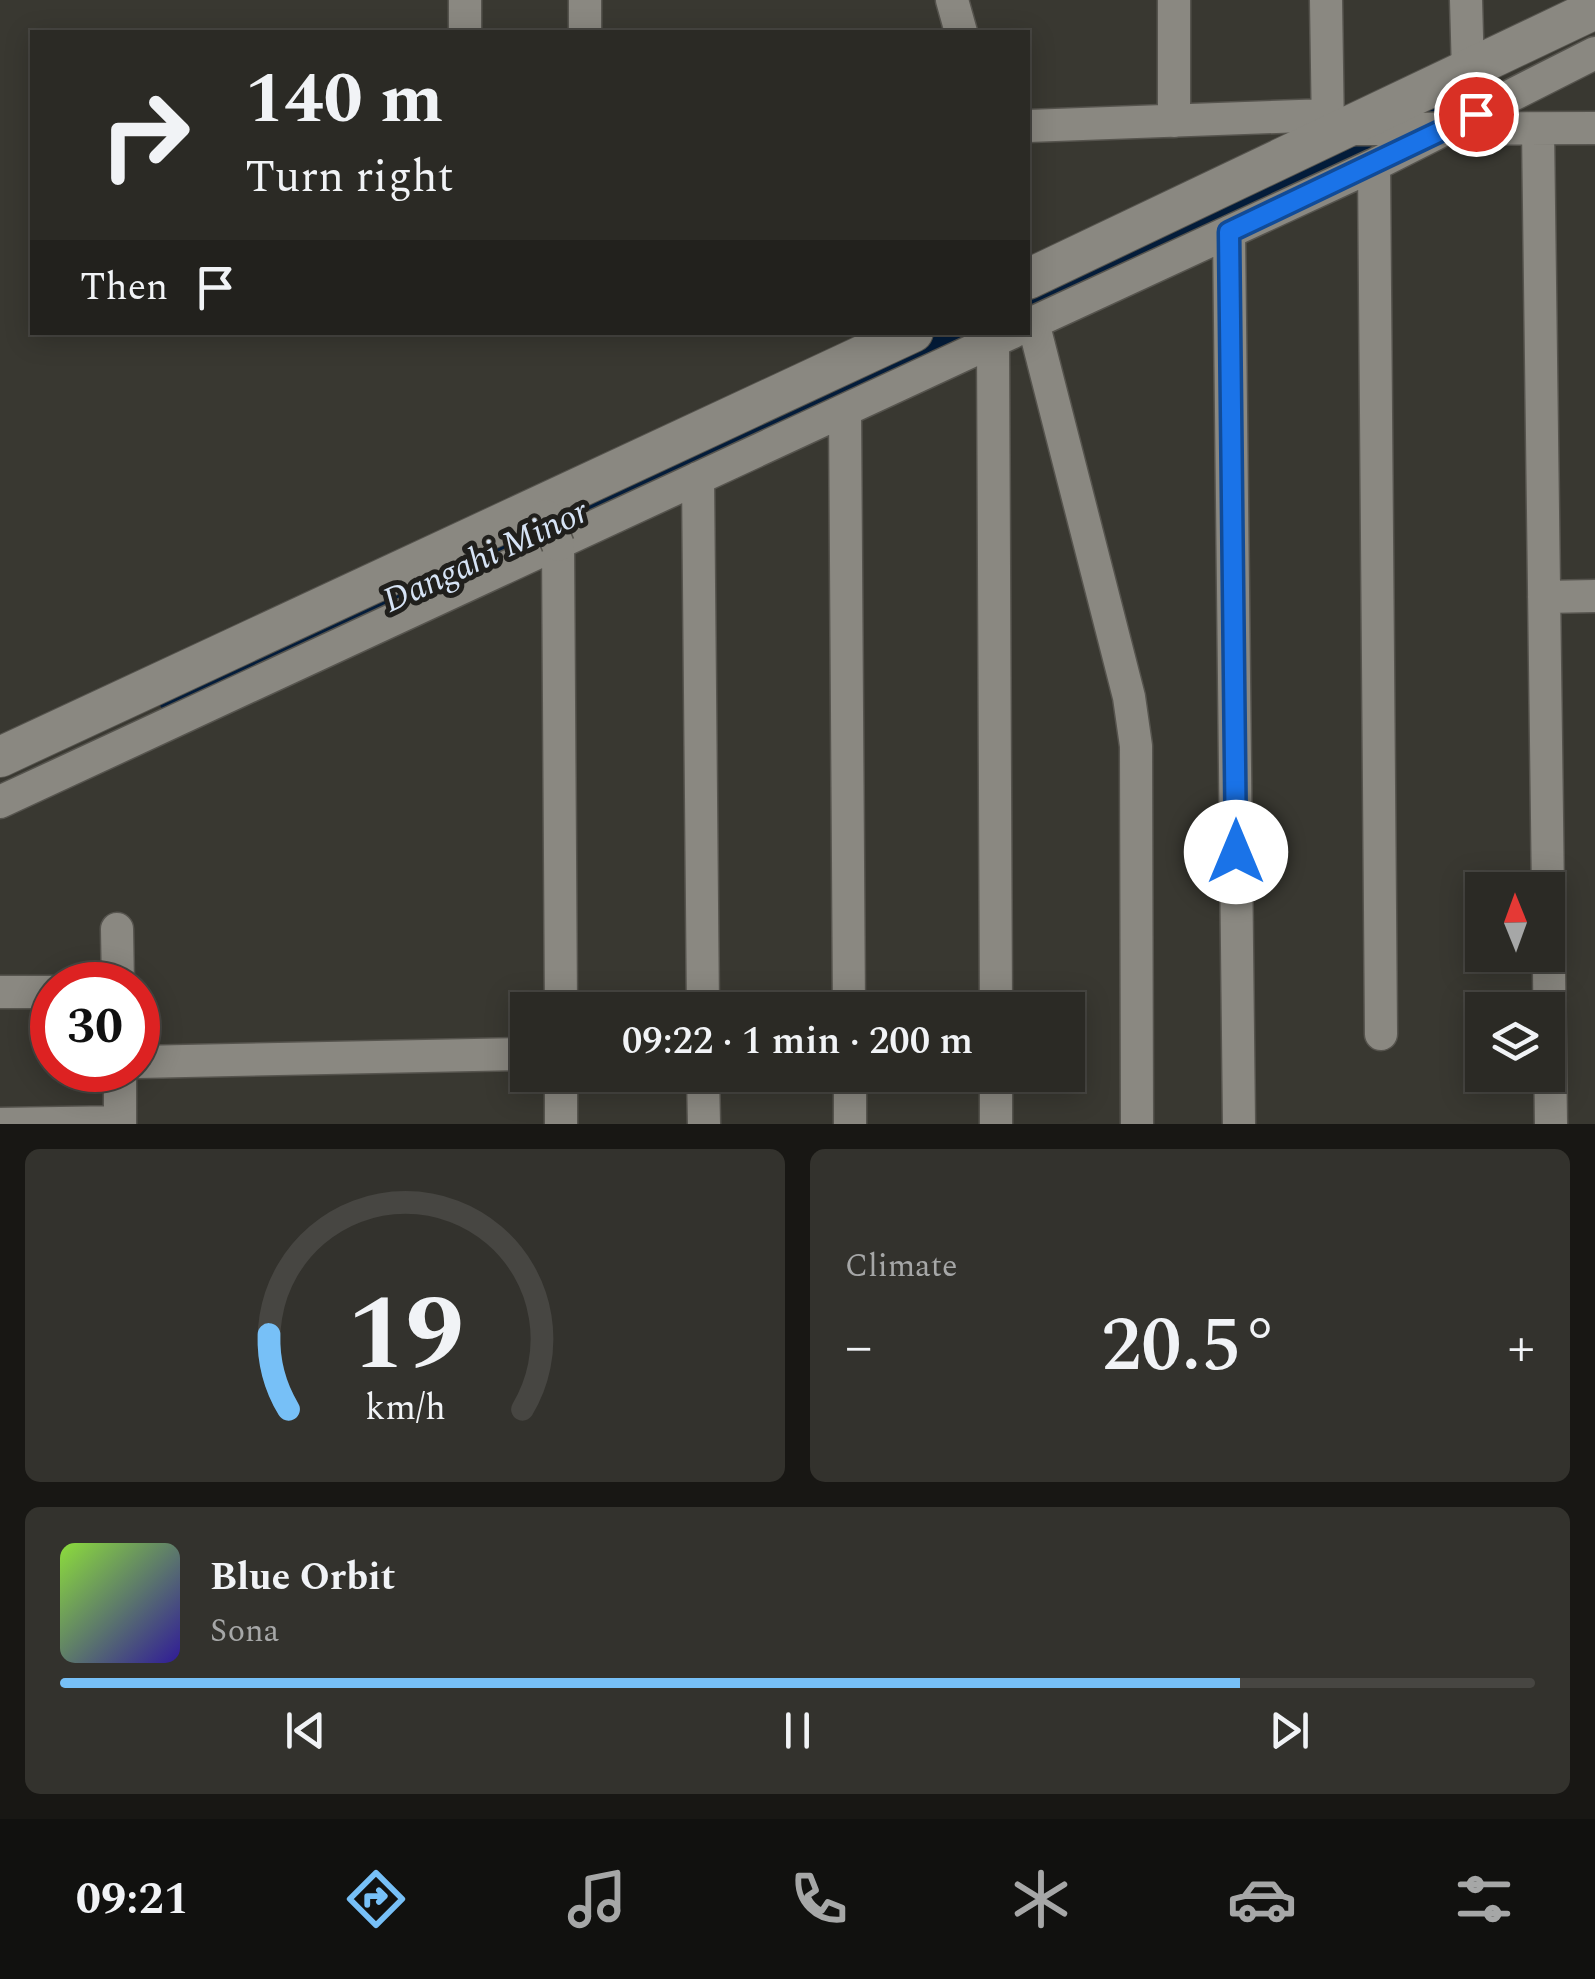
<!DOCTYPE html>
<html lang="en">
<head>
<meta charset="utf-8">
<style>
	body { margin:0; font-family:Spectral,serif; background:#33322d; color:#f1f3f6; height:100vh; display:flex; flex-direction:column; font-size:38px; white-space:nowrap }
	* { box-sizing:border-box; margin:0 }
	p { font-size:32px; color:#a6a7a7 }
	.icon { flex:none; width:55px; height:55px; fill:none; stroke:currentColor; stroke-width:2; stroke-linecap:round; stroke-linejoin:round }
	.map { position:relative; height:1124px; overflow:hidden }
	.sheet { display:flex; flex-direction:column; gap:25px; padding:25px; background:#181714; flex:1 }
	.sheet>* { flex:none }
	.guide { position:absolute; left:30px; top:30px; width:1000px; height:305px; border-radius:0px; box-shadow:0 5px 25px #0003,0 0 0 2px #474642; background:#2b2a25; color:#f1f3f6; overflow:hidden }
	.needle { width:65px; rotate:359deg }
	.controls { position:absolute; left:1465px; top:872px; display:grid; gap:20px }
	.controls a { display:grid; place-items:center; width:100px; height:100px; border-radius:0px; background:#2b2a25; box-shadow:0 5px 25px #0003,0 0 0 2px #474642; font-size:50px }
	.speed { position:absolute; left:30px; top:962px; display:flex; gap:20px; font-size:50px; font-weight:700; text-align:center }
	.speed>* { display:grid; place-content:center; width:130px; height:130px; border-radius:50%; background:#2b2a25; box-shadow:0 5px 25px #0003,0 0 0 2px #474642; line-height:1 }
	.speed .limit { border:15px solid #d22; background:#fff; color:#111 }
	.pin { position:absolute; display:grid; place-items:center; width:85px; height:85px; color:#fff; margin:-42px; border:5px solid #fff; border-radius:50%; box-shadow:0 2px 10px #0007 }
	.me { position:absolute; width:110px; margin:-55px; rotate:0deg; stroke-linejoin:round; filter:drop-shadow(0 0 8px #0008) }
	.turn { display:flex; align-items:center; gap:35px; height:210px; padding:0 50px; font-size:45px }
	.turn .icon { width:130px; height:130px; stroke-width:2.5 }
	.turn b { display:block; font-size:70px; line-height:85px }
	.then { display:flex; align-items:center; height:95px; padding:0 50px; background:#0003; gap:20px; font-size:38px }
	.big { font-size:75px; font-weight:600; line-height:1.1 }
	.sheet .widget { flex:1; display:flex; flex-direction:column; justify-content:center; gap:15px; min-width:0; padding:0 35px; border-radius:15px; background:#33322d }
	.sheet .dial { align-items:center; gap:0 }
	.dial svg { height:260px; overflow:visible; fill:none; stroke:#474642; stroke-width:7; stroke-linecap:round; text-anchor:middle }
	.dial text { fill:#f1f3f6; stroke:none }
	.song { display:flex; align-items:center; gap:30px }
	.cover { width:120px; height:120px; border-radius:15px; background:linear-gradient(135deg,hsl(90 70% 55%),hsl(250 70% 35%)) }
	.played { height:10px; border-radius:5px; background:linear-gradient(90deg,#77c0f7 80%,#474642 80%) }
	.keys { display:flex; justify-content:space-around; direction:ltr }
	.heat { display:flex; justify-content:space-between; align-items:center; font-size:55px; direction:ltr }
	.sheet .tiles { flex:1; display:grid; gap:25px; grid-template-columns:1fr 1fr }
	.widget:last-child { grid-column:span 2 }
	.trip { position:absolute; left:510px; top:992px; width:575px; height:100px; border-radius:0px; background:#2b2a25; box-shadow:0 5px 25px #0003,0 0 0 2px #474642; font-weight:600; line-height:100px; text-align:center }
	.dock { display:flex; height:160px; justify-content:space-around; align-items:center; background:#11110f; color:#a6a7a7 }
	.dock .icon { width:70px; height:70px }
	.dock .active { color:#77c0f7 }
	.dock b { font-size:45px; color:#f1f3f6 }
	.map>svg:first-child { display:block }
</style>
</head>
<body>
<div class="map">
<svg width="1595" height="1124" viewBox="0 0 1595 1124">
	<rect width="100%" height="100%" fill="#393831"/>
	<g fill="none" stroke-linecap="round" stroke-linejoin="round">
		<path stroke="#031c3a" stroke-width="30" d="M1028 306 1480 94
			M173 698 970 332"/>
		<defs>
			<path id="minor" d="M465 0V32
				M585 0V32
				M952 0 961 32
				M1174 0V121
				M1326 0 1328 133
				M1466 0 1468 73
				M1028 126 1328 115
				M1346 129 1595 128
				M1538 129 1551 1124
				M1374 165 1381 1034
				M1229 232 1239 1124
				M1033 322 1129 697 1136 746 1137 1124
				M1028 325 1374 165 1595 53
				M993 342 996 1010
				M845 411 849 1010
				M698 478 703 1010
				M558 545 561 1010
				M1544 597 1595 596
				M0 802 1013 332
				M117 929 118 985
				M0 992H52
				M138 1062 528 1054
				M120 1070V1124
				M561 1075V1124
				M703 1075 704 1124
				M850 1075V1124
				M996 1075V1124
				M0 1124 120 1122"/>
			<path id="tertiary" d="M1028 279 1595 9
				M0 757 913 332"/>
		</defs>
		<use href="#minor" stroke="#56544e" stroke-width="35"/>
		<use href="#tertiary" stroke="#56544e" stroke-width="42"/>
		<use href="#minor" stroke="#8a8881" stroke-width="32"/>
		<use href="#tertiary" stroke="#8a8881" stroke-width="40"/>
		<defs>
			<path id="minor-bridge" d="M546 516 558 545"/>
		</defs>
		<use href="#minor-bridge" stroke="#56544e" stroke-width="35" stroke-linecap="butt"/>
		<use href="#minor-bridge" stroke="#8a8881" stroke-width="32"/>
	</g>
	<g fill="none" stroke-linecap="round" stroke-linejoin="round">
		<defs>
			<path id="route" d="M1236 852 1229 232 1476 114"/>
		</defs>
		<use href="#route" stroke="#114b97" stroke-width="25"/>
		<use href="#route" stroke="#1a73e8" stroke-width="18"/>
	</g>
	<g text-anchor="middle" stroke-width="10" stroke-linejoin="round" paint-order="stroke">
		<g font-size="35" font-style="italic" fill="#d6e3f5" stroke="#201f1c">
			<text transform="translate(485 555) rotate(-25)" y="12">Dangahi Minor</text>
		</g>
	</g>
</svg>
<div class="controls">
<a><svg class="needle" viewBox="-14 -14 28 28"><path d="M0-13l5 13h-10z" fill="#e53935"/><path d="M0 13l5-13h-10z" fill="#a6a7a7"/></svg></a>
<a><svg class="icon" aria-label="layers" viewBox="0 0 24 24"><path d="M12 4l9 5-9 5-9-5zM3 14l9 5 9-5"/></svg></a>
</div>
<div class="speed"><div class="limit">30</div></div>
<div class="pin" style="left:1476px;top:114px;background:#d93025"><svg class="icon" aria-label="arrive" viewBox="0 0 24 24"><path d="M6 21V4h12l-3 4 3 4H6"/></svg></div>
<svg class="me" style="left:1236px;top:852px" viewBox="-20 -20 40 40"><circle r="19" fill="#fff"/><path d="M0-13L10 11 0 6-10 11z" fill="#1a73e8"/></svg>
<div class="trip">09:22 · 1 min · 200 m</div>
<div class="guide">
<div class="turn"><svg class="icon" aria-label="right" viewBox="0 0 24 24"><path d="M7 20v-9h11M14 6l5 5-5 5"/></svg><div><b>140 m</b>Turn right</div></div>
<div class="then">Then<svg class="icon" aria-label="arrive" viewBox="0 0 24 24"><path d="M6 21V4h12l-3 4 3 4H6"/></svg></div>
</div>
</div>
<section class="sheet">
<div class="tiles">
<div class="widget dial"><svg viewBox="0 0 100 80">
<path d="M14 69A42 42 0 1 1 86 69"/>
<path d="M14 69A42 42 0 0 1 8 46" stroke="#77c0f7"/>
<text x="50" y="56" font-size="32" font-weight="700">19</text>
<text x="50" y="72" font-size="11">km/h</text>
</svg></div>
<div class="widget"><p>Climate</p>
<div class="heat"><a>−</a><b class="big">20.5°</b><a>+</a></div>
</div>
<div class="widget">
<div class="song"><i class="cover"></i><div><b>Blue Orbit</b><p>Sona</p></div></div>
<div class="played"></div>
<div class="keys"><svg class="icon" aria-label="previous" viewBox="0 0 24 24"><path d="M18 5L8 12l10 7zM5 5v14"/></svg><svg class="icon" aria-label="pause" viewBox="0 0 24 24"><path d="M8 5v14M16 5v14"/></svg><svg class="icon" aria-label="next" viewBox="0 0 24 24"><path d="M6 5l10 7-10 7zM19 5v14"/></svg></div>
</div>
</div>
</section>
<nav class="dock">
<b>09:21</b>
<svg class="icon active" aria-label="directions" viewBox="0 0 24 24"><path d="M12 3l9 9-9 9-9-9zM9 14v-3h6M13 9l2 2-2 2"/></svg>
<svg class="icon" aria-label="music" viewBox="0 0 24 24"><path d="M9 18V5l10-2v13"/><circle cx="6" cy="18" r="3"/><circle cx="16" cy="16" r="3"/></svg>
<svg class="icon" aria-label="phone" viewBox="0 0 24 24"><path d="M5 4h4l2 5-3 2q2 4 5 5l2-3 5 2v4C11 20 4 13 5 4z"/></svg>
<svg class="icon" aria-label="climate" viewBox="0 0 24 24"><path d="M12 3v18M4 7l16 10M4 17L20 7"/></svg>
<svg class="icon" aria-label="car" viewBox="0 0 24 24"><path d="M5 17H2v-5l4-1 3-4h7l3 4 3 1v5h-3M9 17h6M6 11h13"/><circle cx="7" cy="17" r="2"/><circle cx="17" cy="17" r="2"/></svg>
<svg class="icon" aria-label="filters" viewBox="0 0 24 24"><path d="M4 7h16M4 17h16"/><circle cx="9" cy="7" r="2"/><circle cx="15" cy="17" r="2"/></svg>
</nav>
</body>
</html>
